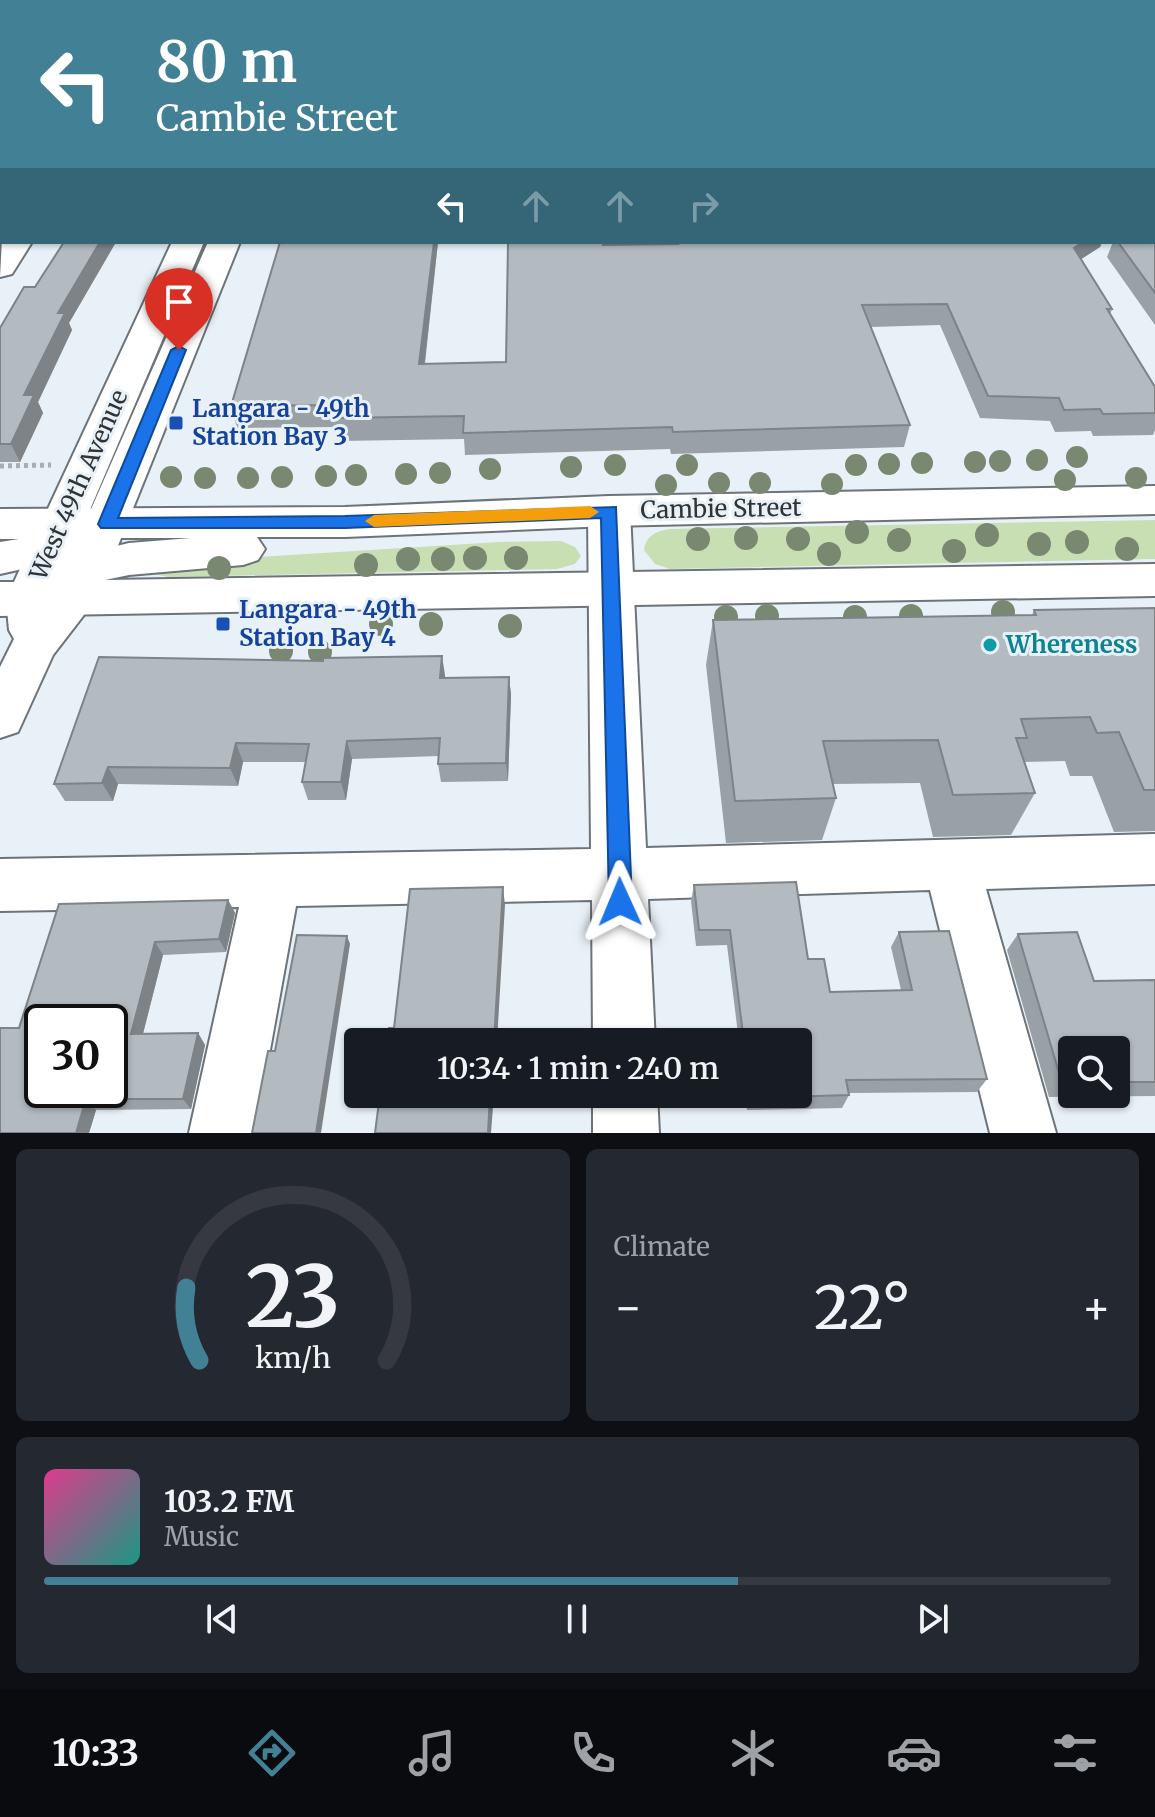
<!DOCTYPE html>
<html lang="en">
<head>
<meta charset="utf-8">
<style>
	body { margin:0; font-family:Merriweather,serif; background:#242831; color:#f1f3f6; height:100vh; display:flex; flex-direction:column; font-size:30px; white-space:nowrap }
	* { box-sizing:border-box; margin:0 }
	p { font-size:26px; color:#9ea1a6 }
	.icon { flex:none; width:44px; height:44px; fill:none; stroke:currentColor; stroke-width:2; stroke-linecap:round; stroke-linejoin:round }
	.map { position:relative; height:1133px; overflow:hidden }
	.side { display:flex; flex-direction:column; gap:16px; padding:16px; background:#0d0f14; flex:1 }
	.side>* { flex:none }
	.hud { position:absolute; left:0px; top:0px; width:1156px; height:244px; box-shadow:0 2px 6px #0004; background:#418095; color:#fff; overflow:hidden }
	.controls { position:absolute; left:1058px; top:1036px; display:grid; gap:16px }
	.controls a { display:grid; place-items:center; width:72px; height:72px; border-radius:8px; background:#171b24; box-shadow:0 2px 6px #0004; font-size:40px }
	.speed { position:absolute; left:24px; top:1004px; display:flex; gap:16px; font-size:40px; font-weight:700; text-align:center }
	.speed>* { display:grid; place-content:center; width:104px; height:104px; border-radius:50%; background:#171b24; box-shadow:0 2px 6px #0004; line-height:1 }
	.speed .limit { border:4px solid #111; border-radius:12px; background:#fff; color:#111 }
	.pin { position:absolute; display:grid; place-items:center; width:68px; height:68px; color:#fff; margin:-82px -34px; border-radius:50% 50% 50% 0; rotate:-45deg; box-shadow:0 0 8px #0007 }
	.pin .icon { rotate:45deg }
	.me { position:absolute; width:88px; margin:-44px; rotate:359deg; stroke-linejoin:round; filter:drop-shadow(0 0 6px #0008) }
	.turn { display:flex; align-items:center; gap:28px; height:168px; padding:0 24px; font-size:36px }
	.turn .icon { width:104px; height:104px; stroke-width:2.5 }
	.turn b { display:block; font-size:56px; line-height:68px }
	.lanes { display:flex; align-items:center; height:76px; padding:0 24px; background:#0003; justify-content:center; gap:40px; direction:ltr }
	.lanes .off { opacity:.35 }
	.big { font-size:60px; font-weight:600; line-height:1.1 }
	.side .widget { flex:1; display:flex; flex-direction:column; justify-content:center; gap:12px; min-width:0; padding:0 28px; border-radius:12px; background:#242831 }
	.side .dial { align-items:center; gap:0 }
	.dial svg { height:208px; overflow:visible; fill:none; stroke:#363941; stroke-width:7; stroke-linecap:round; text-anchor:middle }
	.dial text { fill:#f1f3f6; stroke:none }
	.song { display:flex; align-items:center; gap:24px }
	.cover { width:96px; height:96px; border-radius:12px; background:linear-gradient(135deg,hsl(330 70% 55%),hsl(170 70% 35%)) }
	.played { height:8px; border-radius:4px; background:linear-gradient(90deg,#418095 65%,#363941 65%) }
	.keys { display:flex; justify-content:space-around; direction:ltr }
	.heat { display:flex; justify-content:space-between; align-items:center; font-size:44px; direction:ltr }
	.side .tiles { flex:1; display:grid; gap:16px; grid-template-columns:1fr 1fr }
	.widget:last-child { grid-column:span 2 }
	.trip { position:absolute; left:344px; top:1028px; width:468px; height:80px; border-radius:8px; background:#171b24; box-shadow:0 2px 6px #0004; font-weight:600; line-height:80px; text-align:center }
	.tab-bar { display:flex; height:128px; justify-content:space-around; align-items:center; background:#090b0e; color:#9ea1a6 }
	.tab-bar .icon { width:56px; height:56px }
	.tab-bar .on { color:#418095 }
	.tab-bar b { font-size:36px; color:#f1f3f6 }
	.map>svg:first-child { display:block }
</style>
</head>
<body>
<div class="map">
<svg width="1155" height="1133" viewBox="0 0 1155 1133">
	<rect width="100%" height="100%" fill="#e9f1f8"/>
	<path fill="#c8dfb4" d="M1155 520V559L670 569 655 564 644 550C646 535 657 531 670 529Z
		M561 541 575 547 581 556 575 564 557 569 168 577 137 570 160 563 499 542Z"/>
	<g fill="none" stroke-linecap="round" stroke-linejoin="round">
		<defs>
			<path id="minor" d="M804 0H889L802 2Z
				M1062 0H1084L1086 2H1062Z
				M1154 67H1155V83H1154Z
				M2 239V242H32L12 274 0 277Z
				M172 242H204L57 587 208 242H240L97 598 53 655 18 732 0 738V667L14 639 9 630 6 599Z
				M609 496 624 501 630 511 646 848 1155 834V884L986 889 1056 1133H990L930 890 648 899 655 1042H593L592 900 296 906 255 1133H189L239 907 0 911V859L591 849 588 511 594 501Z
				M593 1094H657L659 1133H593Z"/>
			<path id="major" d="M1155 486V514L609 526 345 537H257L265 549 258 560 243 565 129 575 105 580 1155 564V596L0 616V582H26L67 559 0 574V542L19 539H0V509L345 507 609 496ZM99 538H191L129 543 74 556 94 547Z"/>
		</defs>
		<use href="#minor" stroke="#6c7379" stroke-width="4"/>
		<use href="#major" stroke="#6c7379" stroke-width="4"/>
		<path stroke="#a7adb2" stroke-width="3" stroke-dasharray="2 2" stroke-linecap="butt" d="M947 0 951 2"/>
		<path stroke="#a7adb2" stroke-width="5" stroke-dasharray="4 4" stroke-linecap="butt" d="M0 466 51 465"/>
		<use href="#minor" fill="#fff" fill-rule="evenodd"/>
		<use href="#major" fill="#fff" fill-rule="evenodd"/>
	</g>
	<g fill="#798870">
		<circle cx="1077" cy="457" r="11"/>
		<circle cx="1037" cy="460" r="11"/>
		<circle cx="1000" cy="461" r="11"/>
		<circle cx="975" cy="462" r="11"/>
		<circle cx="922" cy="463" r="11"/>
		<circle cx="889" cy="464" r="11"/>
		<circle cx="615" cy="465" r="11"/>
		<circle cx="687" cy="465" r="11"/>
		<circle cx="856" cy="465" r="11"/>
		<circle cx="571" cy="467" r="11"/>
		<circle cx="490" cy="469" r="11"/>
		<circle cx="440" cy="473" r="11"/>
		<circle cx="406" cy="474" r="11"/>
		<circle cx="356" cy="475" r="11"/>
		<circle cx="326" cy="476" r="11"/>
		<circle cx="171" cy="477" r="11"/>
		<circle cx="282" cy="477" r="11"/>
		<circle cx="205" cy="478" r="11"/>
		<circle cx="248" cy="478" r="11"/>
		<circle cx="1136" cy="478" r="11"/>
		<circle cx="1065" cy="480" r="11"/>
		<circle cx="719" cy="483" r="11"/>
		<circle cx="760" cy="483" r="11"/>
		<circle cx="832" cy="484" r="11"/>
		<circle cx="666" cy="485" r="11"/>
		<circle cx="857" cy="532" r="12"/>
		<circle cx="987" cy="535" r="12"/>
		<circle cx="746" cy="538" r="12"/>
		<circle cx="698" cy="539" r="12"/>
		<circle cx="798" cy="539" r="12"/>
		<circle cx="899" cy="540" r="12"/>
		<circle cx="1077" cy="542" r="12"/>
		<circle cx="1039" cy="544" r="12"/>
		<circle cx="1127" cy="549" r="12"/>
		<circle cx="954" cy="551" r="12"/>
		<circle cx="829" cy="554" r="12"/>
		<circle cx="475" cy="558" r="12"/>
		<circle cx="516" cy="558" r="12"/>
		<circle cx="408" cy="559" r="12"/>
		<circle cx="443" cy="559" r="12"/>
		<circle cx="366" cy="565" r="12"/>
		<circle cx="219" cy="568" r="12"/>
		<circle cx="1003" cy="612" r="12"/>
		<circle cx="767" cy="616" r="12"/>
		<circle cx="911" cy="616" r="12"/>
		<circle cx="726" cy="617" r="12"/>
		<circle cx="855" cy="617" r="12"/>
		<circle cx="381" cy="624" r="12"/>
		<circle cx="431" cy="624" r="12"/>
		<circle cx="510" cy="626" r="12"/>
		<circle cx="281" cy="651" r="12"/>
		<circle cx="320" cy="652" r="12"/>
	</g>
	<path fill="#9aa1a6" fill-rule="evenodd" d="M2 75V214H0V78Z
		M1154 102H1155V207L1154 205Z
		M1155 237V325L1107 257 1113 242H1154Z
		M64 242H116L69 323 72 330 38 402 43 413 20 462H0V328L35 287Z
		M438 242 425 364 506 362 603 245 677 244V242H1102L1100 247 1081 259 1112 309 1110 315 1155 387V430L1153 435 1093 436 1091 431 1055 432 1050 421 980 418 940 325 871 327 910 425 904 447 671 454 670 449 465 455 464 439 340 441 337 427 237 428 231 406Z
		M1155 608V831L1114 832 1092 776H1070L1065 761 1024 762 1035 793 1011 835 933 837 920 783 833 784 836 798 822 840 726 843 706 665 713 620 1032 615 1034 610Z
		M99 657 445 675V678L509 677 511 695 508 781 441 782 438 764 439 756 352 759 346 800H308L302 782 306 762H243L238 786 118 784 113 801H65L54 784Z
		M694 885 808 959 830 992 901 990 891 947 899 932 987 1079 977 1092 848 1093 849 1095 842 1108 747 1110 745 1094H798V1042H739L727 945 696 946 691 901Z
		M228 900 235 913 226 952 163 955 143 1034 198 1033 205 1045 191 1109 96 1110 89 1133H0L19 1028 59 904Z
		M1018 934 1094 981 1155 980V1096L1049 1097 1007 950ZM1072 1050H1116V1094H1072Z"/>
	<path fill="#7d8387" d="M100 242H116L69 323 72 330 38 402 43 413 20 462 11 444 24 395 58 313Z
		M434 242H438L422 386 419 364Z
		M1083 242H1102L1100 247 1066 269 1074 248Z
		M442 656 445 675 443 696 440 678Z
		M509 677 511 695 508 781 506 763Z
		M347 741 352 759 346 800 341 782Z
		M236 743 243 762 238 786 230 768Z
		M108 767 118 784 113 801 102 783Z
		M503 887 505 905 497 1042H494Z
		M228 900 235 913 226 952 219 939Z
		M347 936 350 944 321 1133H316Z
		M155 942 163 955 140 1045 131 1034Z
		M198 1033 205 1045 191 1109 183 1099Z
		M490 1094H494L491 1133H488Z
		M86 1099 96 1110 89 1133H76Z"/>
	<path fill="#b3bbc1" stroke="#7d8387" stroke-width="2" fill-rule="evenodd" d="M69 0H256L255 2H68Z
		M380 0H413V2H380Z
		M918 0H943L944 2 874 1Z
		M2 75V196H0V78Z
		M1154 102H1155V175L1154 173Z
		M1154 237H1155V293L1118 242H1154Z
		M64 242H100L58 313H65L24 395H34L11 444H0V328L24 287H35Z
		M280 242H434L419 364 506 362 508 242H602L603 245 678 244 677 242H1083L1074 248 1112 309H1107L1155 387V413L1103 414 1100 409 1064 410 1059 398 988 396 947 304 862 305 910 425 673 432 672 427 463 433 464 416 335 418 338 405 231 406Z
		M1155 608V790H1144L1119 732 1097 733 1090 717 1021 719 1027 738H1016L1035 793 953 795 938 740 823 741 836 798 735 801 713 620 1036 615 1034 610Z
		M442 656 440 678 509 677 506 763 438 764 440 738 347 741 341 782H302L309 744 236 743 230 768 108 767 102 783 54 784 99 657 323 661V658Z
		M796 882 808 959H824L830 992 912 990 899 932 949 931 987 1079 846 1080 849 1095 751 1098V1094H798V1042H744L730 930H699L694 885Z
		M503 887 494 1042H387L389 1028H394L410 889Z
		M228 900 219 939 155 942 131 1034 198 1033 183 1099H86L76 1133H0V1028H19L59 904ZM42 1022H110V1090H42Z
		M1077 932 1094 981 1155 980V1082H1116V1050H1072V1083H1062L1018 934Z
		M297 935 347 936 316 1133H252L268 1051H275Z
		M380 1094H490L488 1133H375Z"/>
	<path fill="#1a73e8" stroke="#114b97" stroke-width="2" d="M179 346 186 350 118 518 345 516 616 507 632 902 628 910 620 913 612 910 609 902 601 518 345 528H101L98 524 171 350Z"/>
	<path fill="#f59e0b" d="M590 506 599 512 590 518 374 527 365 521 374 515Z"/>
	<g fill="#1a4fb4" stroke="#e9f1f8" stroke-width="3">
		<rect x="168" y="415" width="16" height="16" rx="4"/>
		<rect x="215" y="616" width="16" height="16" rx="4"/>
	</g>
	<circle fill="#0f9aa8" stroke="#e9f1f8" stroke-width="3" cx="990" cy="645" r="8"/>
	<g text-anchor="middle" stroke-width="6" stroke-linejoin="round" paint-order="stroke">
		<g font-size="24" font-weight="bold" fill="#164399" stroke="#e9f1f8" text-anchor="start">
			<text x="192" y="417">Langara - 49th<tspan x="192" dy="28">Station Bay 3</tspan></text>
			<text x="239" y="618">Langara - 49th<tspan x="239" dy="28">Station Bay 4</tspan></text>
		</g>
		<g font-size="24" fill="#313436" stroke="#e9f1f8">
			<text transform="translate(79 485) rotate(-66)" y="8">West 49th Avenue</text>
			<text transform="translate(721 509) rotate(-1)" y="8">Cambie Street</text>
		</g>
		<g font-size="24" font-weight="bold" fill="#0d838f" stroke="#e9f1f8" text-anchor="start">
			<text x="1006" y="653">Whereness</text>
		</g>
	</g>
</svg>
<div class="controls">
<a><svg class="icon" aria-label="search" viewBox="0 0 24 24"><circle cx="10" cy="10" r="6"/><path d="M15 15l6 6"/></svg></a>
</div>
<div class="speed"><div class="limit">30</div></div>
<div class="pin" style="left:179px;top:350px;background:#d93025"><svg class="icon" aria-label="arrive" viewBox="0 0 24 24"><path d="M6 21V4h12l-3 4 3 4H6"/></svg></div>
<svg class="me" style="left:620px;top:902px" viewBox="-20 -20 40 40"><path d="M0-17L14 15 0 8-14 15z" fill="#1a73e8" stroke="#fff" stroke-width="4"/></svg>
<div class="trip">10:34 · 1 min · 240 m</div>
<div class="hud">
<div class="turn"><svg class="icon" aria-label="left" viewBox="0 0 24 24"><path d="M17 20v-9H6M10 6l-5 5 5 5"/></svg><div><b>80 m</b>Cambie Street</div></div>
<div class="lanes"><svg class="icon" aria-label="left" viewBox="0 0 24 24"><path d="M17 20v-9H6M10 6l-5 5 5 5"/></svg><svg class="icon off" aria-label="ahead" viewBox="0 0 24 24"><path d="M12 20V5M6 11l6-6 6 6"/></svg><svg class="icon off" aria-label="ahead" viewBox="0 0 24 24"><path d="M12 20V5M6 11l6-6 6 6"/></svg><svg class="icon off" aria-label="right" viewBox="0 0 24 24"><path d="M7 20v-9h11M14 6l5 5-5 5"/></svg></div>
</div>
</div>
<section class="side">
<div class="tiles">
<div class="widget dial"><svg viewBox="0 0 100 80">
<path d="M14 69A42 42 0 1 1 86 69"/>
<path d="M14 69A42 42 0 0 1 9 41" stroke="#418095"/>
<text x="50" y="56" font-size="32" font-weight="700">23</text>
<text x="50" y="72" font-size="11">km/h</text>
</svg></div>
<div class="widget"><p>Climate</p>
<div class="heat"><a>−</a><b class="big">22°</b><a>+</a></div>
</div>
<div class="widget">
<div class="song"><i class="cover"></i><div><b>103.2 FM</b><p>Music</p></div></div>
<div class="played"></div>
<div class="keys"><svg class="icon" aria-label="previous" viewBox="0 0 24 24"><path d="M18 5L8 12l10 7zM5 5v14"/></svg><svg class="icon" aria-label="pause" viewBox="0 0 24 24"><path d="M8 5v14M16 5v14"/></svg><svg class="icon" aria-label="next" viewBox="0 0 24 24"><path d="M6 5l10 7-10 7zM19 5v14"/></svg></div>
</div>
</div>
</section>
<nav class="tab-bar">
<b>10:33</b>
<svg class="icon on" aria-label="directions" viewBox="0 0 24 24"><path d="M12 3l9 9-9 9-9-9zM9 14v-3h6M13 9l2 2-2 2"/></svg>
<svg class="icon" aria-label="music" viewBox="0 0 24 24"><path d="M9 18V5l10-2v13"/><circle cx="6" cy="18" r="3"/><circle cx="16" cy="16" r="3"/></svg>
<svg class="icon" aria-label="phone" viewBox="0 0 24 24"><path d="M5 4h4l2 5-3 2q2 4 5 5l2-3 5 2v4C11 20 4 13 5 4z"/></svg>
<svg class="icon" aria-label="climate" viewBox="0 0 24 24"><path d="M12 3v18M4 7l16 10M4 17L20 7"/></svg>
<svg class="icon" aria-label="car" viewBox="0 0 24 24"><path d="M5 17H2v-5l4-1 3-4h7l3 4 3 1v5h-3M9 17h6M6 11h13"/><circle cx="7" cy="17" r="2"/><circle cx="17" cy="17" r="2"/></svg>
<svg class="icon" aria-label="filters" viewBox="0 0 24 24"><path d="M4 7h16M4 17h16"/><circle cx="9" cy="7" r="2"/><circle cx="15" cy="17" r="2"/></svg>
</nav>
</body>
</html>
